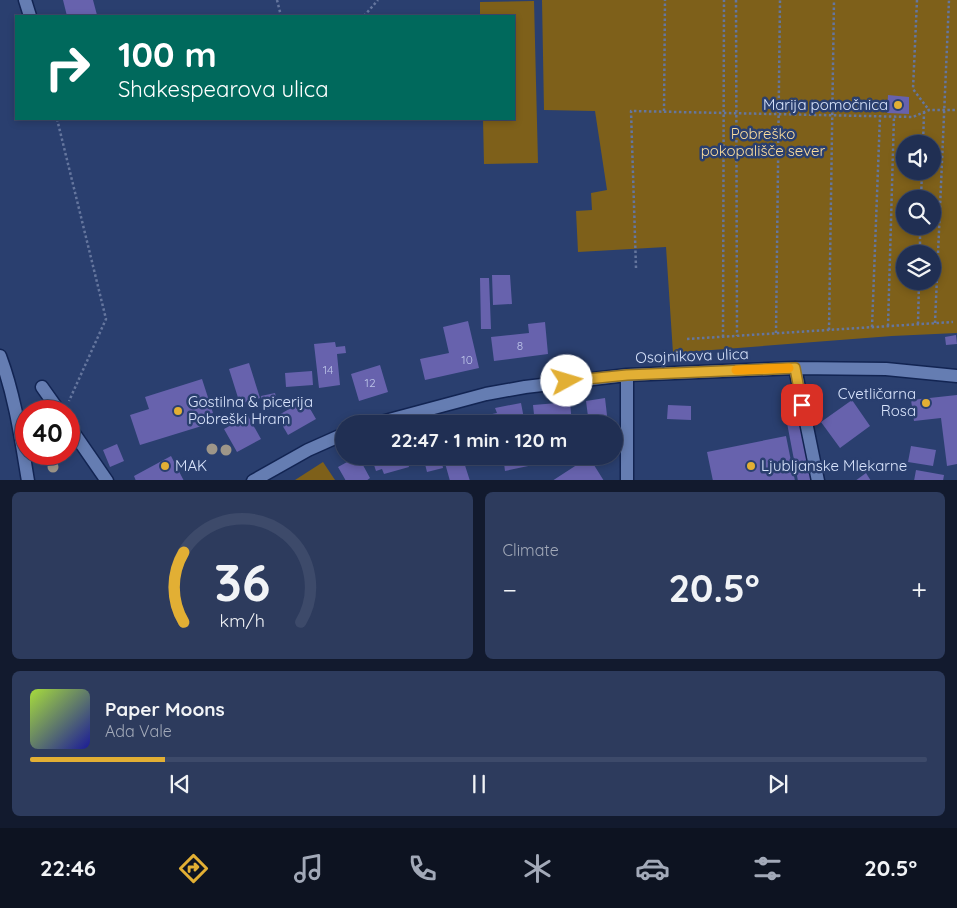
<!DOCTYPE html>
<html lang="en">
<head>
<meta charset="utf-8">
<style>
	body { margin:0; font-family:Quicksand,sans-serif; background:#2d3b5d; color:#f1f3f6; height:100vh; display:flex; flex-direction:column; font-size:19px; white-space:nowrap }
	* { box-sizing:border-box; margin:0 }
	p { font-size:16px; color:#a2a9b8 }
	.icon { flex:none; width:28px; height:28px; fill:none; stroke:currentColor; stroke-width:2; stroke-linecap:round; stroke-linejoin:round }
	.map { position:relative; height:480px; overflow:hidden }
	.panel { display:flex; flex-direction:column; gap:12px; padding:12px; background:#121a2e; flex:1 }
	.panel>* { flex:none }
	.top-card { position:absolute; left:15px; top:15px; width:500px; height:105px; border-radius:0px; box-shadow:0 2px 8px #0003,0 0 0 1px #3d4a6a; background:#00695c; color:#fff; overflow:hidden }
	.fabs { position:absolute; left:896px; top:135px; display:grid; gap:10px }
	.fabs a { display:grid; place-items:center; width:45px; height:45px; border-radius:50%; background:#202f53; box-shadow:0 2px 8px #0003,0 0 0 1px #3d4a6a; font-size:25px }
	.speed { position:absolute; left:15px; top:400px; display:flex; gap:10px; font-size:25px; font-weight:700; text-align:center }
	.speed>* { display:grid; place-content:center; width:65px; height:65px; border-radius:50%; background:#202f53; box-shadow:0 2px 8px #0003,0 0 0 1px #3d4a6a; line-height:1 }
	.speed .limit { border:8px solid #d22; background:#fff; color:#111 }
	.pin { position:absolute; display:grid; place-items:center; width:42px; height:42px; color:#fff; margin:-21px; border-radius:10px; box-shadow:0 2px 8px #0006 }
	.me { position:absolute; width:55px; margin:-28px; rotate:84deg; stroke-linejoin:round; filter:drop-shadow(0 0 4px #0008) }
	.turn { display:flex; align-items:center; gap:18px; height:105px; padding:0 20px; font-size:22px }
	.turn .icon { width:65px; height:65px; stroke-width:2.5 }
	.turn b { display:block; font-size:35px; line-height:42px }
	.big { font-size:38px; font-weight:700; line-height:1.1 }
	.panel .widget { flex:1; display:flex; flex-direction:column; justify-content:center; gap:8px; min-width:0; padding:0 18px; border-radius:8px; background:#2d3b5d }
	.panel .dial { align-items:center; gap:0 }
	.dial svg { height:130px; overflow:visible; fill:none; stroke:#3d4a6a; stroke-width:7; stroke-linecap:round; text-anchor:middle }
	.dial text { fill:#f1f3f6; stroke:none }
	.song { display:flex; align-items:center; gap:15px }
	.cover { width:60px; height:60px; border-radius:8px; background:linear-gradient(135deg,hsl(80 70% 55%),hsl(240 70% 35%)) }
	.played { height:5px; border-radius:2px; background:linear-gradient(90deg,#e2af34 15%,#3d4a6a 15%) }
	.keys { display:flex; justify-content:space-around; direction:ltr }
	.heat { display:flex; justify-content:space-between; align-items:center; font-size:28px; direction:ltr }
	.panel .tiles { flex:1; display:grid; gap:12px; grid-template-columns:1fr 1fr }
	.widget:last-child { grid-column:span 2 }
	.trip { position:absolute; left:335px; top:415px; width:288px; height:50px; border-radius:25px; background:#202f53; box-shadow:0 2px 8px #0003,0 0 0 1px #3d4a6a; font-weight:700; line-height:50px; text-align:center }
	.tabs { display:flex; height:80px; justify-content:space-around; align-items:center; background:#0d1321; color:#a2a9b8 }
	.tabs .icon { width:35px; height:35px }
	.tabs .on { color:#e2af34 }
	.tabs b { font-size:22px; color:#f1f3f6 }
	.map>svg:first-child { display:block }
</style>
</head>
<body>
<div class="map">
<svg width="957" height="481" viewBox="0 0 957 481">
	<rect width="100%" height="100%" fill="#2a3f6f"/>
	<path fill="#7e601a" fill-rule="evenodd" d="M542 0H957V333L892 336 673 353 666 247 578 252 576 211 592 210 591 193 607 190 595 111 544 110ZM905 144H932V171H905ZM905 199H932V226H905ZM905 254H932V281H905Z
		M534 1 538 163 484 164 483 119H514V16H480V2Z
		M323 462 335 480H295Z"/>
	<path fill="#6762ad" d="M63 0H93L97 15 67 16Z
		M888 95 909 97V114L887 113Z
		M492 275H510L512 304 493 305Z
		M480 278H489L491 329H481Z
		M468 321 479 368 425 380 420 359 449 353 443 327Z
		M545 322 548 354 494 361 491 337 529 333 528 324Z
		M956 335 957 344 946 345 945 337Z
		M335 342 336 347 345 346 346 353 337 354 340 385 319 388 314 344Z
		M249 363 260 398 240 404 229 369Z
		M380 365 388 392 359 401 351 374Z
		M312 371 313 385 286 387 285 373Z
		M202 379 213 413 203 416 205 425 140 445 130 415 149 409 145 397Z
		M275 393 278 407 265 410 261 396Z
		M957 395V464L947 466 941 418 914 421 911 400Z
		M605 398 608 424H589L586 401Z
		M305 400 316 419 288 435 277 416Z
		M852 400 870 426 840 448 821 422Z
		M570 402 572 424H535L533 405Z
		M521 403 525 424H474L473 418 497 413 495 408Z
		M668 405 691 406V420L667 419Z
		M796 405 811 481H798L784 407Z
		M248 416 261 439 237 452 224 429Z
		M466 418 467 424H449V423Z
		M786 436 795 481H713L707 452Z
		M117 444 124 461 110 467 103 450Z
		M911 446 936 450 933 466 908 462Z
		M171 456 184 481H136L134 476Z
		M358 456 370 478 366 481H346L338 467Z
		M371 456H406L409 467 384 474 382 469 376 471Z
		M423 456H441L443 468 427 472Z
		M443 456H462L470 481H450Z
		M503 456H531L533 465 505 471Z
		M589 457 604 481H552Z
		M916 470 944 475 943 481H914Z
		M866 473 871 481H855Z"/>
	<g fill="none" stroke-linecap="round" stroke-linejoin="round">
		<defs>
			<path id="minor" d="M25 0 30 16
				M0 356C15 396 21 439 28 481
				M795 368 818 481
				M627 375V481
				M42 387 59 411
				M374 424 486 394 525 387 627 375 795 368 886 369 957 376
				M69 426 107 481
				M253 481 308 450 344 434"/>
		</defs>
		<use href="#minor" stroke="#122452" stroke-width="15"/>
		<path stroke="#65769e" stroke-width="2.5" stroke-dasharray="2.5 2.5" stroke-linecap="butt" d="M277 0 281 16
			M736 0 737 336
			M917 0 913 89 929 110
			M364 16 378 0
			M664 111 665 0
			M57 119 106 319 69 401
			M923 144 924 113
			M921 199 922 171
			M920 254V226
			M636 268 631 111 913 117 929 110H957
			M935 323 949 0
			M918 324 919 281
			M888 326 894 116
			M872 327 880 116
			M829 330 834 0
			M776 333 780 0
			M723 337 724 0
			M687 339 953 322"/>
		<use href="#minor" stroke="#657db2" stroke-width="12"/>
	</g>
	<g fill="#9e9689">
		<circle cx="212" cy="449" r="5.5"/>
		<circle cx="226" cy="450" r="5.5"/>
		<circle cx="53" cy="467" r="5.5"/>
	</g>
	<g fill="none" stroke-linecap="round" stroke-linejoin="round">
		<defs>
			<path id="route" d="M567 381 627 375 795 368 802 405"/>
		</defs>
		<use href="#route" stroke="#937222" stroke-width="12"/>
		<use href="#route" stroke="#e2af34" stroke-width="9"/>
		<path stroke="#f59e0b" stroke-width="9" d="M736 370 789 368"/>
	</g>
	<g fill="#e2af34" stroke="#2a3f6f" stroke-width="2">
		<circle cx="898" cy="105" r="5"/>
		<circle cx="926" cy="403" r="5"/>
		<circle cx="178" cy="411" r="5"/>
		<circle cx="165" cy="466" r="5"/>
		<circle cx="751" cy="466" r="5"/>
	</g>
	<g text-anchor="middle" stroke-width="5" stroke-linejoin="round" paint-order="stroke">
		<g font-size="12" fill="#bcc4e8">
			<text x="520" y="350">8</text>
			<text x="467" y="364">10</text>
			<text x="328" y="374">14</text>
			<text x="370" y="387">12</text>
		</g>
		<g font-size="15" fill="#d9e4fc" stroke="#2a3f6f" text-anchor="start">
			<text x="888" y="110" text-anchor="end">Marija pomočnica</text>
			<text x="916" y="399" text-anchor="end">Cvetličarna<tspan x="916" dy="17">Rosa</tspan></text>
			<text x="188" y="407">Gostilna &amp; picerija<tspan x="188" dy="17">Pobreški Hram</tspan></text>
			<text x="175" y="471">MAK</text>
			<text x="761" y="471">Ljubljanske Mlekarne</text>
		</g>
		<g font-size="15" fill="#fcde9e" stroke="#2a3f6f">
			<text x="763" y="139">Pobreško<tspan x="763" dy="17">pokopališče sever</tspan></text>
		</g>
		<g font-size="15" fill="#d9e4fc" stroke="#2a3f6f">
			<text transform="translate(692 356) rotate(-2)" y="5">Osojnikova ulica</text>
		</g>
	</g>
</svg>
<div class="fabs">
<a><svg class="icon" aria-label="sound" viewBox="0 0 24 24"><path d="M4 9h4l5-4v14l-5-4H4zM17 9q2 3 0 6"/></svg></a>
<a><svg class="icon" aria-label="search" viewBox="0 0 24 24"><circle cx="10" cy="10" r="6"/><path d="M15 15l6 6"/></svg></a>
<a><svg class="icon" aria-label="layers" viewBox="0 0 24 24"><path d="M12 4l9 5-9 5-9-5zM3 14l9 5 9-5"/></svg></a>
</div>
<div class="speed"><div class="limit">40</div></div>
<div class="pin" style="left:802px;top:405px;background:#d93025"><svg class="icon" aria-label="arrive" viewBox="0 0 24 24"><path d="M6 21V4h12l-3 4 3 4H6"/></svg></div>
<svg class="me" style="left:567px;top:381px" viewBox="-20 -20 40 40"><circle r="19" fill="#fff"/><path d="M0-13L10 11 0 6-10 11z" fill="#e2af34"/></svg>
<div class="trip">22:47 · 1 min · 120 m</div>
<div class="top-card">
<div class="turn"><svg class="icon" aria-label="right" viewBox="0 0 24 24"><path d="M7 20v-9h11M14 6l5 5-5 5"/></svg><div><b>100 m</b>Shakespearova ulica</div></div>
</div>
</div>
<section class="panel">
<div class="tiles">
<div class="widget dial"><svg viewBox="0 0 100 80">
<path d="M14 69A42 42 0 1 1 86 69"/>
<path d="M14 69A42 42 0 0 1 14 26" stroke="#e2af34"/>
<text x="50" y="56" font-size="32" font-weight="700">36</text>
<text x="50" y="72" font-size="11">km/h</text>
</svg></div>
<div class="widget"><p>Climate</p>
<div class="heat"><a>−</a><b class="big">20.5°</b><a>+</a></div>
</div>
<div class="widget">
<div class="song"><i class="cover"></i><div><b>Paper Moons</b><p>Ada Vale</p></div></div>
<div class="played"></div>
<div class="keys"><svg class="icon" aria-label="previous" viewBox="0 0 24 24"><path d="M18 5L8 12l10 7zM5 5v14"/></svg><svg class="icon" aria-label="pause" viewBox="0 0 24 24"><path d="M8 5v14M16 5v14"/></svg><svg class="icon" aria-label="next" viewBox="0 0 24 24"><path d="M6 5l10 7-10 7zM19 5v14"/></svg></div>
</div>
</div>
</section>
<nav class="tabs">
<b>22:46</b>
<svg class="icon on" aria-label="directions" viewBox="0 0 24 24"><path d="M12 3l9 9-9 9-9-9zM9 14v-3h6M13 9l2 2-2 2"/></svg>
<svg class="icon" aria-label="music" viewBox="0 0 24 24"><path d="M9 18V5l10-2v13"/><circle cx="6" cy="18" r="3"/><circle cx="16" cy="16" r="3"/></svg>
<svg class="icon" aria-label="phone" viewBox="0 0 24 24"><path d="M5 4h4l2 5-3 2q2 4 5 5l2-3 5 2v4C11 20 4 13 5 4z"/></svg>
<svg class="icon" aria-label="climate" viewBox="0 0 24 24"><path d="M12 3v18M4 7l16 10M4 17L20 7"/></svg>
<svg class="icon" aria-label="car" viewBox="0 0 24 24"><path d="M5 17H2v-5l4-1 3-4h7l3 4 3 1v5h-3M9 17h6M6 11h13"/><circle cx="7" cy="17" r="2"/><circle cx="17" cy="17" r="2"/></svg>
<svg class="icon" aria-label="filters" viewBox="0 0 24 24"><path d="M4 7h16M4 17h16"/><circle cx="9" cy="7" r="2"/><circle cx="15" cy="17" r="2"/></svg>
<b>20.5°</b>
</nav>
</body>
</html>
